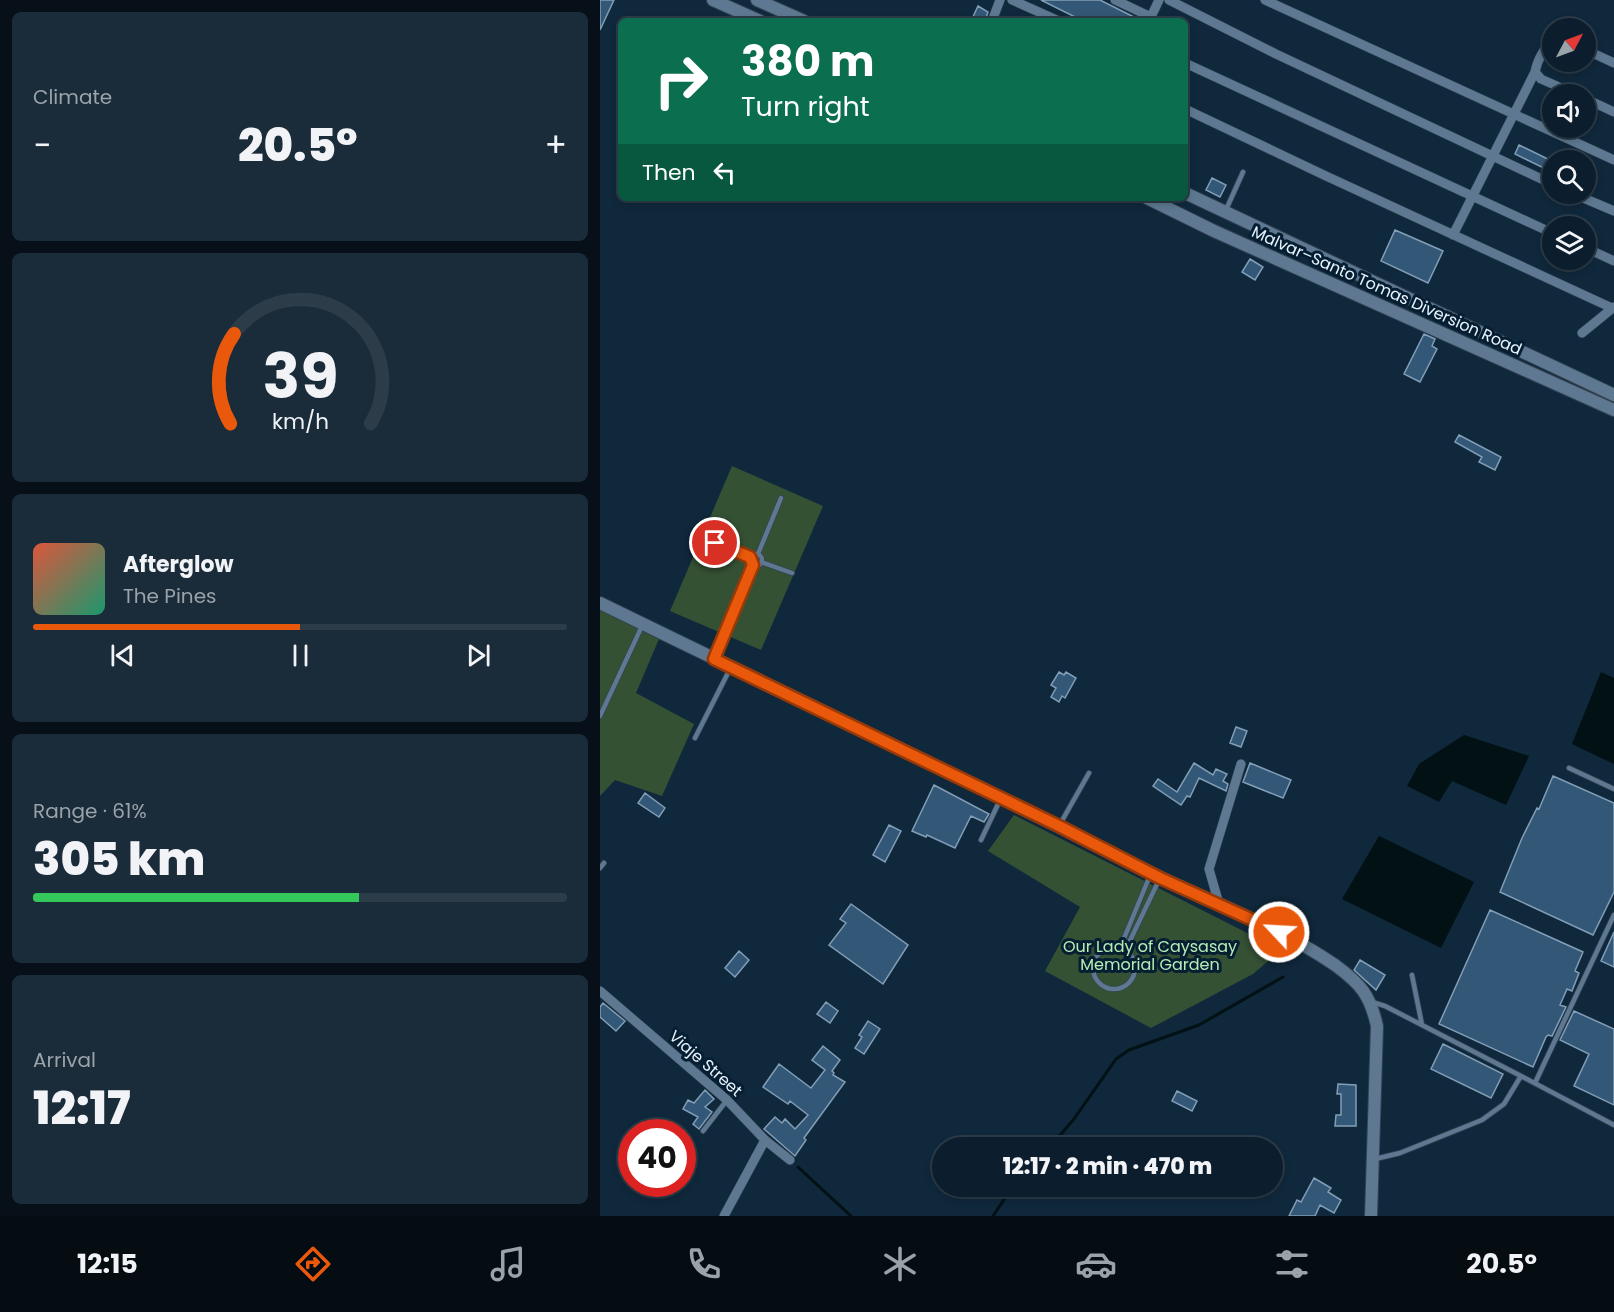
<!DOCTYPE html>
<html lang="en">
<head>
<meta charset="utf-8">
<style>
	body { margin:0; font-family:Poppins,sans-serif; background:#1a2b39; color:#f1f3f6; height:100vh; display:flex; flex-direction:column; font-size:22px; white-space:nowrap }
	* { box-sizing:border-box; margin:0 }
	p { font-size:20px; color:#9aa2aa }
	.icon { flex:none; width:33px; height:33px; fill:none; stroke:currentColor; stroke-width:2; stroke-linecap:round; stroke-linejoin:round }
	.map { position:relative; flex:1; overflow:hidden }
	.details { display:flex; flex-direction:column; gap:12px; padding:12px; background:#071019; width:600px }
	.details>* { flex:none }
	.banner { position:absolute; left:18px; top:18px; width:570px; height:183px; border-radius:9px; box-shadow:0 3px 9px #0003,0 0 0 2px #2c3c49; background:#0b6e4f; color:#fff; overflow:hidden }
	.needle { width:39px; rotate:49deg }
	.fabs { position:absolute; left:942px; top:18px; display:grid; gap:12px }
	.fabs a { display:grid; place-items:center; width:54px; height:54px; border-radius:50%; background:#0c1e2d; box-shadow:0 3px 9px #0003,0 0 0 2px #2c3c49; font-size:30px }
	.speed { position:absolute; left:18px; top:1119px; display:flex; gap:12px; font-size:30px; font-weight:700; text-align:center }
	.speed>* { display:grid; place-content:center; width:78px; height:78px; border-radius:50%; background:#0c1e2d; box-shadow:0 3px 9px #0003,0 0 0 2px #2c3c49; line-height:1 }
	.speed .limit { border:9px solid #d22; background:#fff; color:#111 }
	.pin { position:absolute; display:grid; place-items:center; width:51px; height:51px; color:#fff; margin:-26px; border:3px solid #fff; border-radius:50%; box-shadow:0 2px 6px #0007 }
	.me { position:absolute; width:66px; margin:-33px; rotate:295deg; stroke-linejoin:round; filter:drop-shadow(0 0 4px #0008) }
	.turn { display:flex; align-items:center; gap:21px; height:126px; padding:0 24px; font-size:27px }
	.turn .icon { width:78px; height:78px; stroke-width:2.5 }
	.turn b { display:block; font-size:42px; line-height:51px }
	.then { display:flex; align-items:center; height:57px; padding:0 24px; background:#0003; gap:12px; font-size:22px }
	.big { font-size:45px; font-weight:800; line-height:1.1 }
	.details .tile { flex:1; display:flex; flex-direction:column; justify-content:center; gap:9px; min-width:0; padding:0 21px; border-radius:9px; background:#1a2b39 }
	.details .dial { align-items:center; gap:0 }
	.dial svg { height:156px; overflow:visible; fill:none; stroke:#2c3c49; stroke-width:7; stroke-linecap:round; text-anchor:middle }
	.dial text { fill:#f1f3f6; stroke:none }
	.song { display:flex; align-items:center; gap:18px }
	.cover { width:72px; height:72px; border-radius:9px; background:linear-gradient(135deg,hsl(10 70% 55%),hsl(160 70% 35%)) }
	.played { height:6px; border-radius:3px; background:linear-gradient(90deg,#ea580c 50%,#2c3c49 50%) }
	.keys { display:flex; justify-content:space-around; direction:ltr }
	.heat { display:flex; justify-content:space-between; align-items:center; font-size:33px; direction:ltr }
	.charge { height:9px; border-radius:4px; background:linear-gradient(90deg,#34c759 61%,#2c3c49 0) }
	.trip { position:absolute; left:332px; top:1137px; width:351px; height:60px; border-radius:30px; background:#0c1e2d; box-shadow:0 3px 9px #0003,0 0 0 2px #2c3c49; font-weight:800; line-height:60px; text-align:center }
	.menu { display:flex; height:96px; justify-content:space-around; align-items:center; background:#050c12; color:#9aa2aa }
	.menu .icon { width:42px; height:42px }
	.menu .active { color:#ea580c }
	.menu b { font-size:27px; color:#f1f3f6 }
	main { display:flex; flex:1; min-height:0 }
	.map>svg:first-child { display:block }
</style>
</head>
<body>
<main>
<section class="details">
<div class="tile"><p>Climate</p>
<div class="heat"><a>−</a><b class="big">20.5°</b><a>+</a></div>
</div>
<div class="tile dial"><svg viewBox="0 0 100 80">
<path d="M14 69A42 42 0 1 1 86 69"/>
<path d="M14 69A42 42 0 0 1 16 23" stroke="#ea580c"/>
<text x="50" y="56" font-size="32" font-weight="700">39</text>
<text x="50" y="72" font-size="11">km/h</text>
</svg></div>
<div class="tile">
<div class="song"><i class="cover"></i><div><b>Afterglow</b><p>The Pines</p></div></div>
<div class="played"></div>
<div class="keys"><svg class="icon" aria-label="previous" viewBox="0 0 24 24"><path d="M18 5L8 12l10 7zM5 5v14"/></svg><svg class="icon" aria-label="pause" viewBox="0 0 24 24"><path d="M8 5v14M16 5v14"/></svg><svg class="icon" aria-label="next" viewBox="0 0 24 24"><path d="M6 5l10 7-10 7zM19 5v14"/></svg></div>
</div>
<div class="tile"><p>Range · 61%</p><b class="big">305 km</b><div class="charge"></div></div>
<div class="tile"><p>Arrival</p><b class="big">12:17</b></div>
</section>
<div class="map">
<svg width="1014" height="1216" viewBox="0 0 1014 1216">
	<rect width="100%" height="100%" fill="#10283c"/>
	<path fill="#355134" d="M132 466 223 506 161 650 70 611Z
		M0 610 59 639 36 693 94 724 62 796 15 780 0 796Z
		M414 815 681 950 653 974 551 1028 445 971 480 907 388 851Z"/>
	<path fill="#011114" d="M1001 672 1014 678V764L972 744Z
		M864 735 929 756 906 805 852 781 839 802 807 786 819 764Z
		M779 836 874 882 841 948 742 899Z"/>
	<g fill="none" stroke-linecap="round" stroke-linejoin="round">
		<path stroke="#011114" stroke-width="3" d="M449 1148 474 1119 516 1059 529 1050 599 1025 683 977
			M198 1167 251 1216
			M393 1216 413 1186"/>
	</g>
	<path fill="#335777" stroke="#829eb7" stroke-width="1.5" d="M0 0H14L0 30Z
		M441 0H500L542 21H483Z
		M378 6 388 12 385 21H371Z
		M919 145 952 161V172L915 154Z
		M612 178 626 185 620 197 606 190Z
		M795 230 843 251 828 283 781 261Z
		M650 259 663 267 655 280 642 272Z
		M824 334 835 339 832 346 837 349 820 382 804 374Z
		M859 435 901 457 895 470 879 462 882 457 855 442Z
		M459 672 464 675 466 672 476 678 465 698 462 696 459 702 451 697 456 688 451 685Z
		M636 727 647 731 641 747 630 743Z
		M594 763 613 775 616 769 627 774 623 781 628 784 626 791 599 778 590 797 587 796 581 805 553 786 558 779 577 792Z
		M650 763 691 780 683 798 643 782Z
		M953 776 1014 803V892L993 935 900 892 922 838 937 808 939 809Z
		M334 785 389 814 384 822 371 816 355 848 327 835 326 837 312 831Z
		M45 793 65 808 59 817 38 803Z
		M289 825 301 831 285 862 273 855Z
		M251 904 308 945 283 984 229 945 246 923 240 919Z
		M890 910 983 952 975 971 979 973 972 991 967 989 960 1005 966 1007 952 1036 948 1035 946 1037 933 1067 839 1024Z
		M1014 932V967L1001 961Z
		M139 951 149 960 135 977 125 968Z
		M760 960 785 975 776 990 754 970Z
		M226 1002 238 1011 230 1023 217 1014Z
		M3 1003 25 1021 16 1031 0 1017V1007Z
		M974 1011 1014 1029V1105L974 1086 989 1054 960 1040Z
		M268 1021 280 1029 264 1054 255 1048 262 1037 259 1035Z
		M843 1044 903 1074 891 1098 831 1069Z
		M223 1046 240 1060 232 1071 234 1073 233 1075 245 1082 204 1138 206 1140 195 1156 164 1129 175 1117 182 1123 185 1119 195 1129 208 1115 190 1101 188 1104 163 1087 179 1064 211 1088 225 1070 212 1060Z
		M738 1084 756 1085V1126H735L736 1115H741V1094H737Z
		M105 1090 114 1099 105 1107 112 1112 99 1129 93 1124 98 1117 83 1109 88 1100 94 1103Z
		M577 1091 597 1101 592 1111 572 1101Z
		M714 1178 731 1188 728 1192 741 1200 734 1213 720 1205 715 1216H689L697 1200 701 1202Z"/>
	<g fill="none" stroke-linecap="round" stroke-linejoin="round">
		<defs>
			<path id="service" d="M625 212 643 172
				M115 544 150 557
				M158 554 181 498
				M150 560a6 6 0 1 1 12 0a6 6 0 1 1-12 0Z
				M161 562 192 573
				M115 657 153 565
				M0 716 42 626
				M95 738 131 667
				M969 768 1014 789
				M459 826 489 773
				M381 840 401 798
				M0 868 4 863
				M493 968a21 21 0 1 1 42 0a21 21 0 1 1-42 0Z
				M520 948 551 873
				M525 951 560 878
				M812 975 822 1025
				M772 1002 785 1006 921 1076
				M935 1083 1014 915
				M103 1131 127 1100
				M775 1159 800 1153 882 1120 904 1104 921 1076 1014 1125"/>
			<path id="minor" d="M412 0 459 21
				M515 0 551 17
				M569 0 676 54 952 184
				M665 0 1014 160
				M392 21 400 0
				M549 21 559 0
				M952 40C944 48 937 61 935 72L941 79 975 94
				M986 50 1014 63
				M585 63 952 233
				M986 99 1014 112
				M585 109 726 176 1012 308
				M974 194 1014 211
				M853 235 935 72
				M986 248 1014 261
				M982 333 1014 307
				M619 904 609 869 641 764
				M0 991 127 1100 165 1140 190 1160
				M124 1216 165 1140"/>
			<path id="tertiary" d="M113 0 160 21
				M157 0 204 21
				M585 193 1014 395
				M547 198 614 231 1014 410
				M0 603C180 691 362 777 541 868 605 900 675 924 735 965 761 984 770 995 777 1026L771 1216"/>
		</defs>
		<use href="#service" stroke="#334253" stroke-width="6"/>
		<use href="#minor" stroke="#334253" stroke-width="10"/>
		<use href="#tertiary" stroke="#334253" stroke-width="14"/>
		<use href="#service" stroke="#5d7890" stroke-width="4.5"/>
		<use href="#minor" stroke="#5d7890" stroke-width="9"/>
		<use href="#tertiary" stroke="#5d7890" stroke-width="12"/>
	</g>
	<g fill="none" stroke-linecap="round" stroke-linejoin="round">
		<defs>
			<path id="route" d="M115 543 150 557 153 565 114 659 459 826 560 878 679 932"/>
		</defs>
		<use href="#route" stroke="#983908" stroke-width="15"/>
		<use href="#route" stroke="#ea580c" stroke-width="10"/>
	</g>
	<g text-anchor="middle" stroke-width="6" stroke-linejoin="round" paint-order="stroke">
		<g font-size="16" fill="#e7f3fe" stroke="#061e32">
			<text transform="translate(787 290) rotate(24)" y="6">Malvar–Santo Tomas Diversion Road</text>
			<text transform="translate(106 1063) rotate(41)" y="6">Viaje Street</text>
		</g>
		<g font-size="16" fill="#b6edb4" stroke="#061e32">
			<text x="550" y="952">Our Lady of Caysasay<tspan x="550" dy="18">Memorial Garden</tspan></text>
		</g>
	</g>
</svg>
<div class="fabs">
<a><svg class="needle" viewBox="-14 -14 28 28"><path d="M0-13l5 13h-10z" fill="#e53935"/><path d="M0 13l5-13h-10z" fill="#9aa2aa"/></svg></a>
<a><svg class="icon" aria-label="sound" viewBox="0 0 24 24"><path d="M4 9h4l5-4v14l-5-4H4zM17 9q2 3 0 6"/></svg></a>
<a><svg class="icon" aria-label="search" viewBox="0 0 24 24"><circle cx="10" cy="10" r="6"/><path d="M15 15l6 6"/></svg></a>
<a><svg class="icon" aria-label="layers" viewBox="0 0 24 24"><path d="M12 4l9 5-9 5-9-5zM3 14l9 5 9-5"/></svg></a>
</div>
<div class="speed"><div class="limit">40</div></div>
<div class="pin" style="left:115px;top:543px;background:#d93025"><svg class="icon" aria-label="arrive" viewBox="0 0 24 24"><path d="M6 21V4h12l-3 4 3 4H6"/></svg></div>
<svg class="me" style="left:679px;top:932px" viewBox="-20 -20 40 40"><circle r="17" fill="#ea580c" stroke="#fff" stroke-width="3"/><path d="M0-11L8 9 0 5-8 9z" fill="#fff"/></svg>
<div class="trip">12:17 · 2 min · 470 m</div>
<div class="banner">
<div class="turn"><svg class="icon" aria-label="right" viewBox="0 0 24 24"><path d="M7 20v-9h11M14 6l5 5-5 5"/></svg><div><b>380 m</b>Turn right</div></div>
<div class="then">Then<svg class="icon" aria-label="left" viewBox="0 0 24 24"><path d="M17 20v-9H6M10 6l-5 5 5 5"/></svg></div>
</div>
</div>
</main>
<nav class="menu">
<b>12:15</b>
<svg class="icon active" aria-label="directions" viewBox="0 0 24 24"><path d="M12 3l9 9-9 9-9-9zM9 14v-3h6M13 9l2 2-2 2"/></svg>
<svg class="icon" aria-label="music" viewBox="0 0 24 24"><path d="M9 18V5l10-2v13"/><circle cx="6" cy="18" r="3"/><circle cx="16" cy="16" r="3"/></svg>
<svg class="icon" aria-label="phone" viewBox="0 0 24 24"><path d="M5 4h4l2 5-3 2q2 4 5 5l2-3 5 2v4C11 20 4 13 5 4z"/></svg>
<svg class="icon" aria-label="climate" viewBox="0 0 24 24"><path d="M12 3v18M4 7l16 10M4 17L20 7"/></svg>
<svg class="icon" aria-label="car" viewBox="0 0 24 24"><path d="M5 17H2v-5l4-1 3-4h7l3 4 3 1v5h-3M9 17h6M6 11h13"/><circle cx="7" cy="17" r="2"/><circle cx="17" cy="17" r="2"/></svg>
<svg class="icon" aria-label="filters" viewBox="0 0 24 24"><path d="M4 7h16M4 17h16"/><circle cx="9" cy="7" r="2"/><circle cx="15" cy="17" r="2"/></svg>
<b>20.5°</b>
</nav>
</body>
</html>
